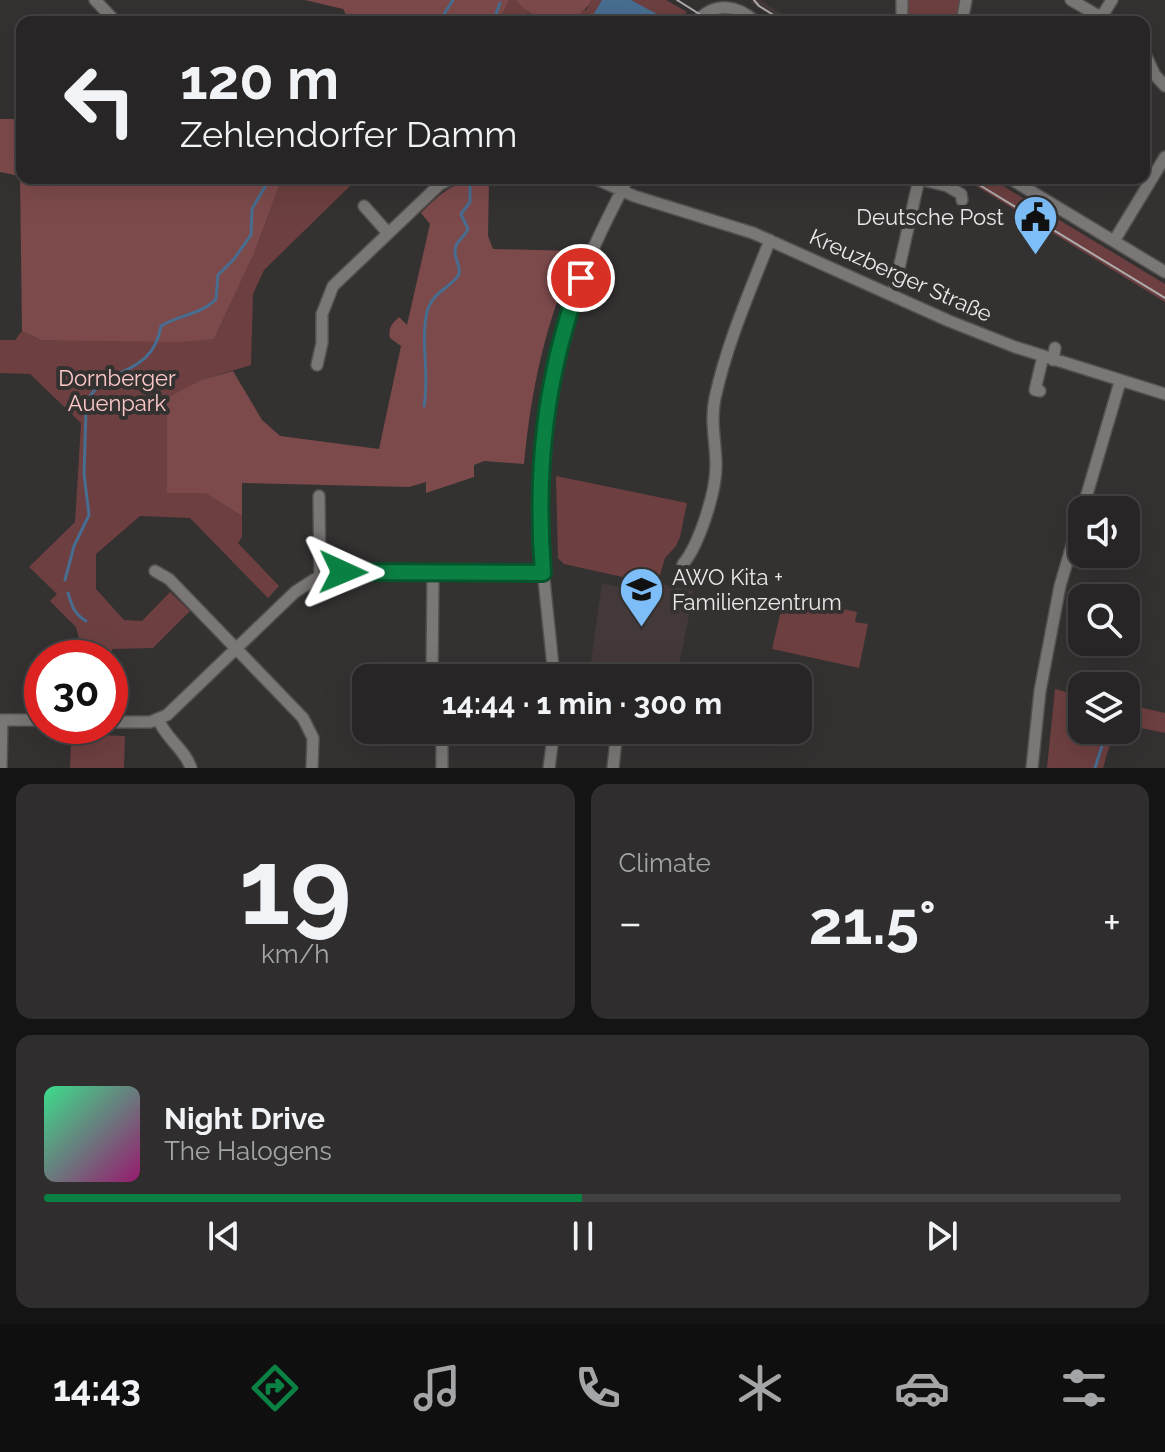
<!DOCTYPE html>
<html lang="en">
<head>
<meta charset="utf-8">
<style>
	body { margin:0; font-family:Raleway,sans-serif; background:#2f2d2d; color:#f1f3f6; height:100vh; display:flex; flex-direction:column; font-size:30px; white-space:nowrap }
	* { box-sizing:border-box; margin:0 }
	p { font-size:26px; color:#a4a5a7 }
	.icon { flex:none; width:44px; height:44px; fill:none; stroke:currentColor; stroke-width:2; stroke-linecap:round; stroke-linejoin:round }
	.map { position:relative; height:768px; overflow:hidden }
	.side { display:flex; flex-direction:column; gap:16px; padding:16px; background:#151414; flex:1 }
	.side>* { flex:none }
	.top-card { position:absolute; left:16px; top:16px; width:1134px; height:168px; border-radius:16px; box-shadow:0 8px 32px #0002,0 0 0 2px #434242; background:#272525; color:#f1f3f6; overflow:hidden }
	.buttons { position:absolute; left:1068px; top:496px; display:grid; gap:16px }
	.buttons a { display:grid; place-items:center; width:72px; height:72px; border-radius:16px; background:#272525; box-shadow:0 8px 32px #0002,0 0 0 2px #434242; font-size:40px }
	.speed { position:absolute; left:24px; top:640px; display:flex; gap:16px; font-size:40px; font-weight:700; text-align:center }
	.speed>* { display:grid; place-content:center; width:104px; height:104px; border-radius:50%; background:#272525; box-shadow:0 8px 32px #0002,0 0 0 2px #434242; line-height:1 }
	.speed .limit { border:12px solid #d22; background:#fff; color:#111 }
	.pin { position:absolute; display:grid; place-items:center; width:68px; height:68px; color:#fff; margin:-34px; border:4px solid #fff; border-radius:50%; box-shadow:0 2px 8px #0007 }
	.me { position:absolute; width:88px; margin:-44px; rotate:91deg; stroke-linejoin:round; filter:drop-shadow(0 0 6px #0008) }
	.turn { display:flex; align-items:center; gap:28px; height:168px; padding:0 32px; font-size:36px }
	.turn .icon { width:104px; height:104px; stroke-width:2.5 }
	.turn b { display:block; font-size:56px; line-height:68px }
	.big { font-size:60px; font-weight:700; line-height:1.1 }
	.side .card { flex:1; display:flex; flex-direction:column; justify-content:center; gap:12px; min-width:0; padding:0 28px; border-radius:16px; background:#2f2d2d }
	.side .dial { align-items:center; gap:0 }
	.dial b { font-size:104px; line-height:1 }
	.song { display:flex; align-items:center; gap:24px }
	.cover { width:96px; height:96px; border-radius:12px; background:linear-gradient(135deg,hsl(150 70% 55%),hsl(320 70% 35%)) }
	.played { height:8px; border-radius:4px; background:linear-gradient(90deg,#0b8043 50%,#434242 50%) }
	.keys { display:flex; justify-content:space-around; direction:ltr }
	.heat { display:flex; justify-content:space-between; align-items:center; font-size:44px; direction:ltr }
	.side .tiles { flex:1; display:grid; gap:16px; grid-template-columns:1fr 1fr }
	.card:last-child { grid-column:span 2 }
	.trip { position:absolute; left:352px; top:664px; width:460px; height:80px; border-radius:16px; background:#272525; box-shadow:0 8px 32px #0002,0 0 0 2px #434242; font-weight:700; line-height:80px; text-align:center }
	.tabs { display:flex; height:128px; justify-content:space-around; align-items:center; background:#100f0f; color:#a4a5a7 }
	.tabs .icon { width:56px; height:56px }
	.tabs .on { color:#0b8043 }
	.tabs b { font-size:36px; color:#f1f3f6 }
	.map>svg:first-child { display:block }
</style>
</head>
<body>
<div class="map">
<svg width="1165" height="768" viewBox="0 0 1165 768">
	<rect width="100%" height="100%" fill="#343131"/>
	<path fill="#443939" d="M753 0H761L794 22H782L750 2Z
		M602 583 636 591 662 584 694 591 677 675 668 673 666 678H633L590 668Z"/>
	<path fill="#6d3f40" d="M509 0H515C536 27 559 18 586 10L592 0H666L687 12 679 22H499Z
		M906 0H961L957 22H906Z
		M282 178H342L350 186 264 270 253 294 251 365 201 380 205 493 242 516V537L238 543 279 586 268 598 190 518 140 516 96 554V589L124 620 142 621 170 592 190 611 153 648 112 649 110 695V658H99L82 650 76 627 50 601 57 594 29 567 75 522 81 423 30 374 0 373V340H15L22 331 41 340 214 339 254 254Z
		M963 178H990L1165 284V302Z
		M556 476 687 503 680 537 676 546 665 558 660 575 636 580 564 564 558 558Z
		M790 597 857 612 855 622 868 624 859 668 772 649 782 606 788 607Z
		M1055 689 1082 696V730H1114L1103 768H1047Z
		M1126 704 1165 713V733L1126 725Z
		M99 735 125 736 124 768H70L71 741H98Z"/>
	<path fill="#7d4a4b" d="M305 0H509L499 22H350L343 9Z
		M515 0H592C576 29 534 25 515 0Z
		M16 39 22 45V178H282L254 254 214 339 177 342 41 340 22 331 20 176 0 172V119H17Z
		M489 179 488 236 493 249 577 251C546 320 531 389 524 464L484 461 474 465V477L426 493V482L409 487 242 483V516L205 493H167V398L201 380 233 371 262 420 280 436 379 449 401 346 390 338C388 327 392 324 399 317L407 325 430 224 421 213C444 190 455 180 489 179Z"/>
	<path fill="#476d90" d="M602 0H631L670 21 589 22Z"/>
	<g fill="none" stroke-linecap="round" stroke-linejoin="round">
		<path stroke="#476d90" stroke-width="3" d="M439 22 453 0
			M493 22 500 3
			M88 400C106 365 152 378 161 326 178 315 201 315 216 299L218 275 234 259 251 235 252 209 270 178
			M424 406C430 374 420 343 427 312 432 291 454 286 459 274 461 266 454 258 455 250 456 240 465 237 468 229L461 214 470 202V186
			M65 580 74 546 89 515 84 474 86 411
			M68 593C72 606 74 614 86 621
			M1095 768 1107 730"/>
		<defs>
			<path id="minor" d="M95 0 116 22
				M1071 0 1109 22
				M696 22C715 1 737 5 756 22
				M714 22H738
				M902 22V0
				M962 22 966 0
				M1098 22 1112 0
				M1144 52 1155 75 1165 86
				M594 178 634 196 753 233 949 321 1015 347 1165 394
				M1009 178 1165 272
				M364 206 388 233
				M1114 241 1165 157
				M893 295 919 179 947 186 961 194 962 200
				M1053 360 1055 348
				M317 365 322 343V314L333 286 439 185 452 178
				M1040 391 1035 390 1043 356
				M319 496 320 576
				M683 564C699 545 716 492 716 466 716 442 710 421 715 398 727 343 750 291 770 240
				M155 571 169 579 303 718 313 738 312 768
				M432 678 433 573
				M554 678C548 609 537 541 540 472 543 399 562 322 591 254 602 228 615 204 628 178
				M554 678 597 675 611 678
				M158 719C166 739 185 749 191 768
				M0 720H42
				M110 722H150L167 715 295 592 320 576 343 572 543 573
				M1 768 2 720
				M442 768V730
				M549 768 554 730
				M613 768 617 730
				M1032 768 1040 691 1060 586 1120 382"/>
		</defs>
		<use href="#minor" stroke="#524f4f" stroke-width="14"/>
		<use href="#minor" stroke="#7c7777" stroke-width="11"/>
		<path stroke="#aeacac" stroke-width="2" d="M677 0 712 22
			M754 0 759 6 785 22
			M968 178 1165 298"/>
	</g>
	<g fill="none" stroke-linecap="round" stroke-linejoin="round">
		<defs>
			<path id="route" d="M343 572 543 573C535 470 545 376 581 278"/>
		</defs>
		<use href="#route" stroke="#07532c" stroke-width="20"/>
		<use href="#route" stroke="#0b8043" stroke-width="14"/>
	</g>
	<defs>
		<symbol id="civic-pin" viewBox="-11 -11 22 30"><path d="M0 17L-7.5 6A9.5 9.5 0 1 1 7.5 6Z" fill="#7dbef9" stroke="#343131"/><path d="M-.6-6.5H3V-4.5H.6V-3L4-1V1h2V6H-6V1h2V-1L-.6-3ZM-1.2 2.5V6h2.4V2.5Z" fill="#111"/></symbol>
		<symbol id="school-pin" viewBox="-11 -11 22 30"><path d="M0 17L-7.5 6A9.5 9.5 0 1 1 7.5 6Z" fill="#7dbef9" stroke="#343131"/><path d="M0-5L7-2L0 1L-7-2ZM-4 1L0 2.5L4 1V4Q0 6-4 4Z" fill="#111"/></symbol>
	</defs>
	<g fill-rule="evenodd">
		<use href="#civic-pin" x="1010" y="192" width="51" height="69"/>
		<use href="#school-pin" x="616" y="564" width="51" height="69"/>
	</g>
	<g text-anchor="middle" stroke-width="8" stroke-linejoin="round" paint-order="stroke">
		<g font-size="22" fill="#ebe9e9" stroke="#343131" text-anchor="end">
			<text x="1004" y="225">Deutsche Post</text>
			<text x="672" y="585" text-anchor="start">AWO Kita +<tspan x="672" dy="25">Familienzentrum</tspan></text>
		</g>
		<g font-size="22" fill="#ebe9e9" stroke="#343131">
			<text transform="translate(901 275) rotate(24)" y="8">Kreuzberger Straße</text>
		</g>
		<g font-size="22" fill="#fdc9c8" stroke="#343131">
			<text x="117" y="386">Dornberger<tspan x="117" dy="25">Auenpark</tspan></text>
		</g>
	</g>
</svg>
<div class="buttons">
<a><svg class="icon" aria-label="sound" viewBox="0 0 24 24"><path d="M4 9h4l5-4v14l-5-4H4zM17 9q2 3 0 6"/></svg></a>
<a><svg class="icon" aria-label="search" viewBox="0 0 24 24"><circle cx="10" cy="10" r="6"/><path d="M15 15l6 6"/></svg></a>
<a><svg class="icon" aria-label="layers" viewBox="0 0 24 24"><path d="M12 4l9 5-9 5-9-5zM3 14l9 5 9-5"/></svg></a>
</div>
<div class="speed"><div class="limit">30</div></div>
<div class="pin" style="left:581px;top:278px;background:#d93025"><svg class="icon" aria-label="arrive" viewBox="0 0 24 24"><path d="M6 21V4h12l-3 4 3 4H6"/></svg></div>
<svg class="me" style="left:343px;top:572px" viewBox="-20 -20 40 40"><path d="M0-17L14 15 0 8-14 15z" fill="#0b8043" stroke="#fff" stroke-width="4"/></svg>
<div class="trip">14:44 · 1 min · 300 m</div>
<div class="top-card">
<div class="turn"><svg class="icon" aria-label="left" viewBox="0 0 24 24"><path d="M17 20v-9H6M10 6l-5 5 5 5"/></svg><div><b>120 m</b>Zehlendorfer Damm</div></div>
</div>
</div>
<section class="side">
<div class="tiles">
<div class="card dial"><b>19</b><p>km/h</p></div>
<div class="card"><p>Climate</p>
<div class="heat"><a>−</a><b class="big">21.5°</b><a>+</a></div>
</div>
<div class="card">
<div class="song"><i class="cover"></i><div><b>Night Drive</b><p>The Halogens</p></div></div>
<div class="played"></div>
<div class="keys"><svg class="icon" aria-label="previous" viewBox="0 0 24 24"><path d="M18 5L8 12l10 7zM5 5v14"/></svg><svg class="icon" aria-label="pause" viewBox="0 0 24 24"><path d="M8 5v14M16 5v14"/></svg><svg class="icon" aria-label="next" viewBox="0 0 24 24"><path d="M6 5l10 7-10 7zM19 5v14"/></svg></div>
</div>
</div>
</section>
<nav class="tabs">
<b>14:43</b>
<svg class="icon on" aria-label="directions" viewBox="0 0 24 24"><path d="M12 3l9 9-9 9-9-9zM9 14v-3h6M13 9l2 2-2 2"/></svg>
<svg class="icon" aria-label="music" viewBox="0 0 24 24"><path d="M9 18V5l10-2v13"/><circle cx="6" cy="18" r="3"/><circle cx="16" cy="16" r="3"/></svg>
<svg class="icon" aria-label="phone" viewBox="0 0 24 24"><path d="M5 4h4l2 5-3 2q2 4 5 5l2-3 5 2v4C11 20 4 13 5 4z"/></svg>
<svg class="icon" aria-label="climate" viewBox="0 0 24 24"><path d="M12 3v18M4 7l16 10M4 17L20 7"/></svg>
<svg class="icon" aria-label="car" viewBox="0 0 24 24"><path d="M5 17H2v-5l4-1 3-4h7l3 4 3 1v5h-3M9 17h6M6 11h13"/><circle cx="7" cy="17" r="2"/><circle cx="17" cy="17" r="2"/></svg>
<svg class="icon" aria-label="filters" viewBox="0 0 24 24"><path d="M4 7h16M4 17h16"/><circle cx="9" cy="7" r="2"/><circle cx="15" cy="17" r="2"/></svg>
</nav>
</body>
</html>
